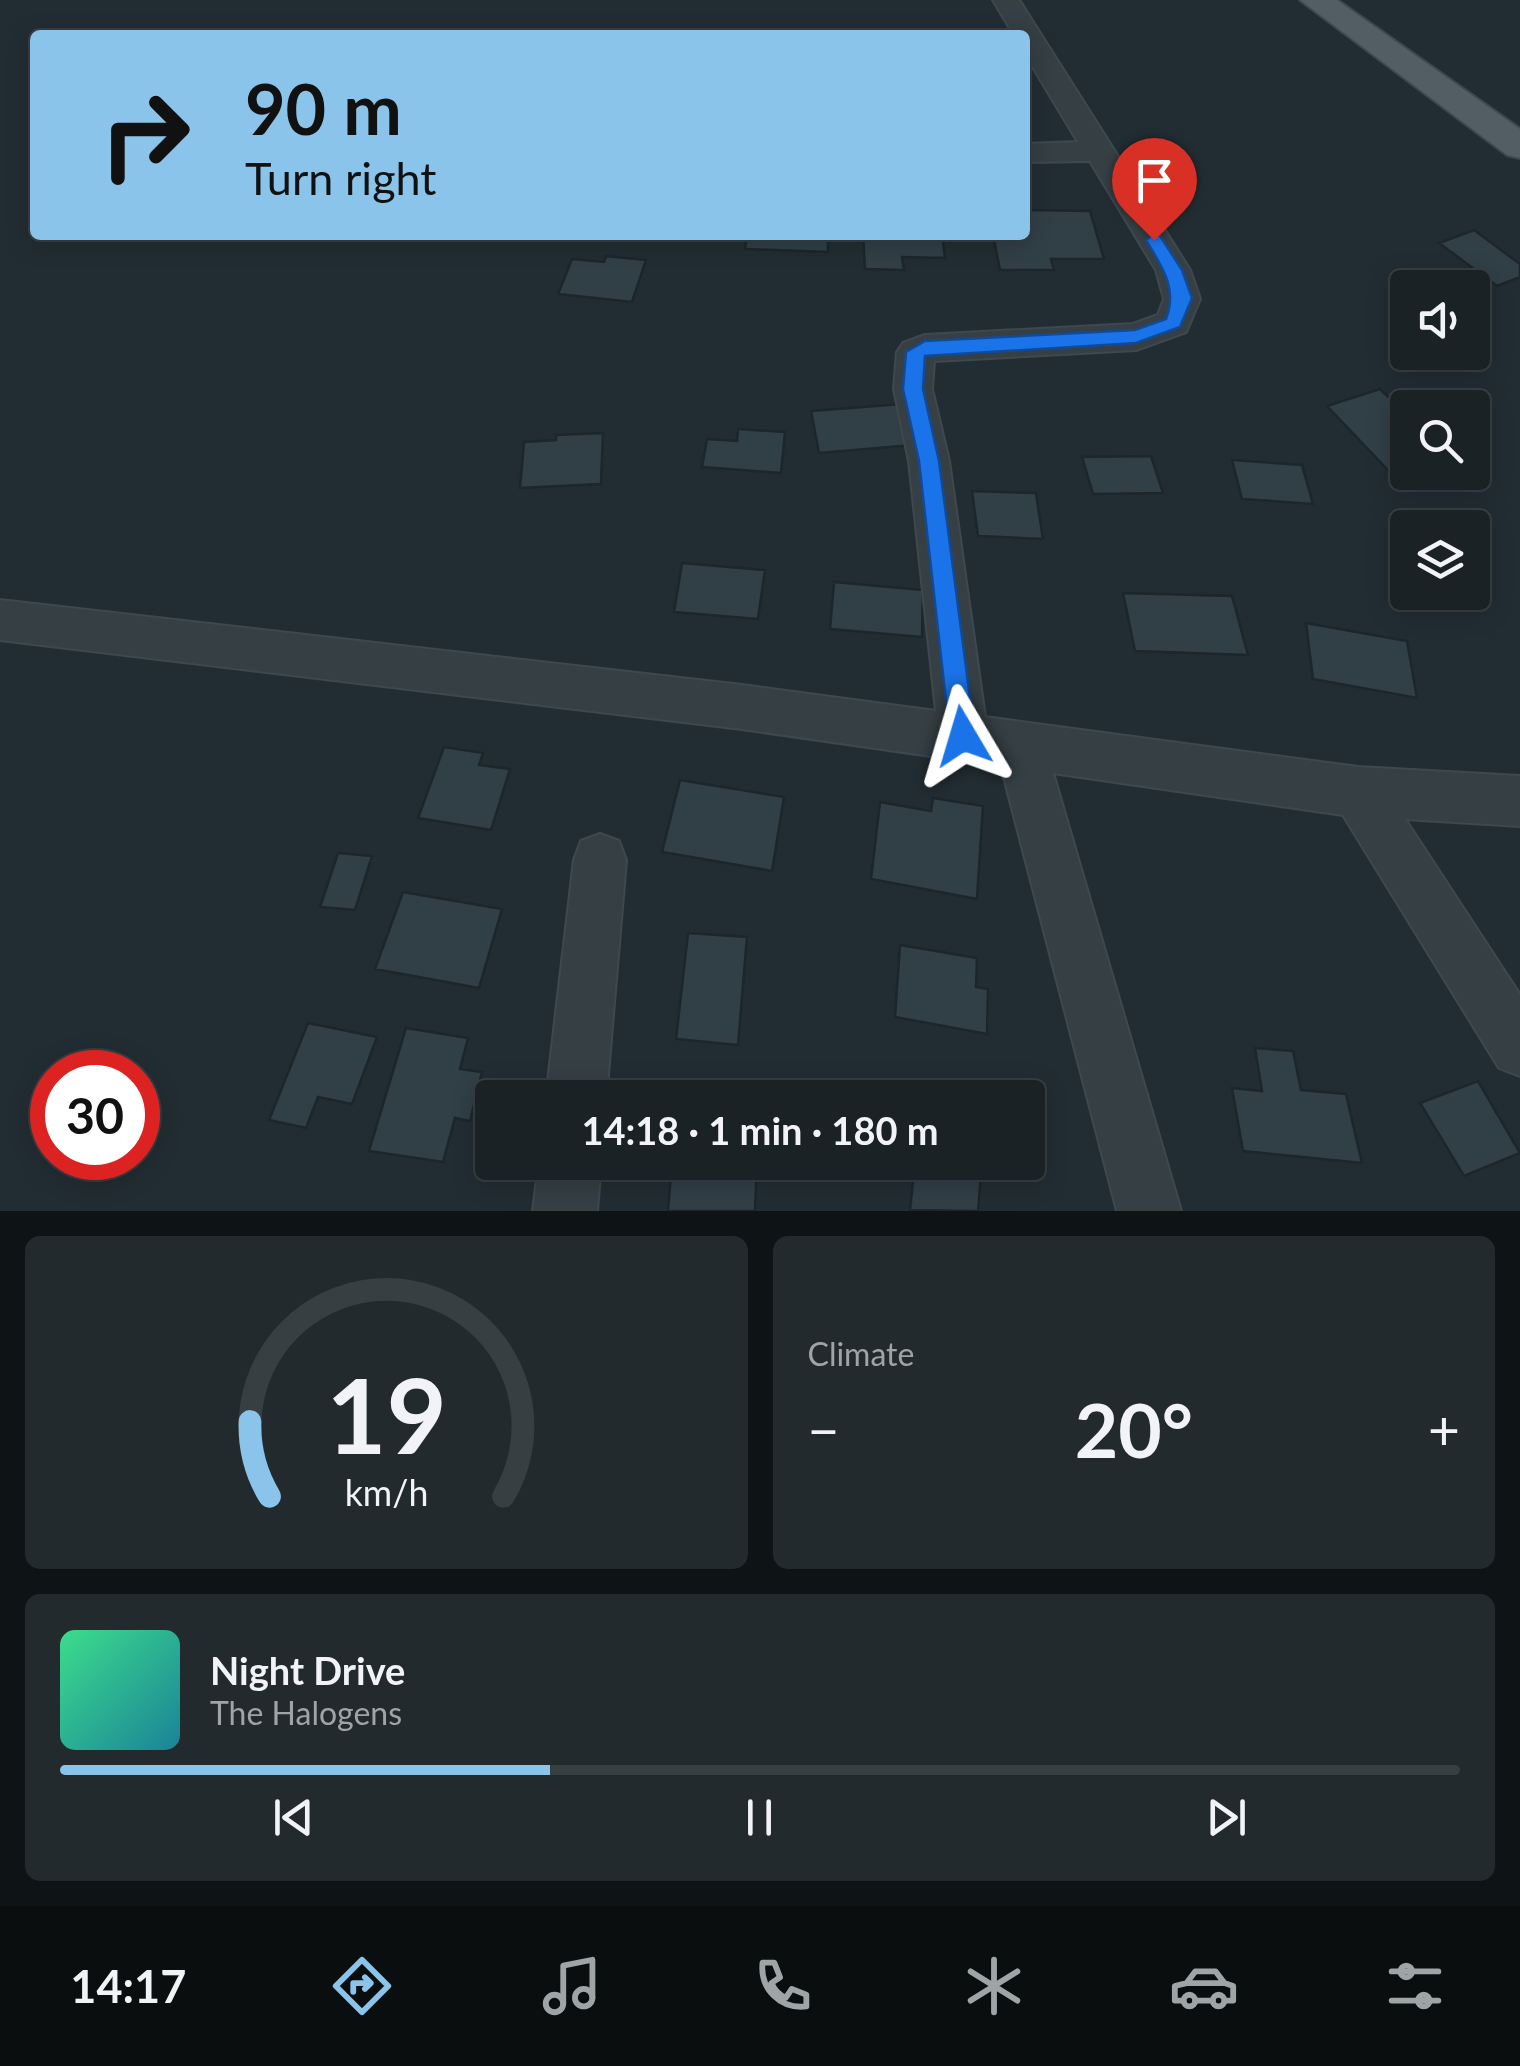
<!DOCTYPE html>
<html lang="en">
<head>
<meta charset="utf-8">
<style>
	body { margin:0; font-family:Lato,sans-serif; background:#232a2e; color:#f1f3f6; height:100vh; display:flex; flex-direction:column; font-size:38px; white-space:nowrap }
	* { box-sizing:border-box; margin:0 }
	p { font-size:32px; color:#9fa4a7 }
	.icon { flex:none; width:55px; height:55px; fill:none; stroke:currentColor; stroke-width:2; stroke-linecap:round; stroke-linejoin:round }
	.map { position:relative; height:1211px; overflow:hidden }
	.sheet { display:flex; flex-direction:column; gap:25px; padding:25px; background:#0e1315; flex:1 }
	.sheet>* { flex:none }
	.guide { position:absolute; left:30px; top:30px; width:1000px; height:210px; border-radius:10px; box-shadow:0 5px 25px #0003,0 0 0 2px #383f43; background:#8bc4ea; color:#111; overflow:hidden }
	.tools { position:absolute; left:1390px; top:270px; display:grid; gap:20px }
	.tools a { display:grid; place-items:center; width:100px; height:100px; border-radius:10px; background:#1a2226; box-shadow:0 5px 25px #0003,0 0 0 2px #383f43; font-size:50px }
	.speed { position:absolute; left:30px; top:1050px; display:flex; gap:20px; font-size:50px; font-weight:700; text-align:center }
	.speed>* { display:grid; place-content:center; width:130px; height:130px; border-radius:50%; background:#1a2226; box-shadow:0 5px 25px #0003,0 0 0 2px #383f43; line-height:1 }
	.speed .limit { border:15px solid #d22; background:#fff; color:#111 }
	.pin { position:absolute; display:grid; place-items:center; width:85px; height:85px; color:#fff; margin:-102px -42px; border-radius:50% 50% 50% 0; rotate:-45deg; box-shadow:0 0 10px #0007 }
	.pin .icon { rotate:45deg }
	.me { position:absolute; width:110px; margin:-55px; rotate:353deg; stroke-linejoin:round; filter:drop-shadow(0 0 8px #0008) }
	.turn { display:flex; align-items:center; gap:35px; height:210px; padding:0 50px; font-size:45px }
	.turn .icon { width:130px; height:130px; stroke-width:2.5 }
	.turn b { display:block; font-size:70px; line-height:85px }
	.big { font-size:75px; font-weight:700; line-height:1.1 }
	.sheet .card { flex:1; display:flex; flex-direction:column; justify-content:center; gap:15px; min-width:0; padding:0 35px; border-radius:15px; background:#232a2e }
	.sheet .dial { align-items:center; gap:0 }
	.dial svg { height:260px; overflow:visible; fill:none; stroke:#383f43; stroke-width:7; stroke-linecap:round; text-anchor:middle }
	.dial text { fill:#f1f3f6; stroke:none }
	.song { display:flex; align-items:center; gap:30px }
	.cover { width:120px; height:120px; border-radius:15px; background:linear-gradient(135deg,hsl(150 70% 55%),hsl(190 70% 35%)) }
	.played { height:10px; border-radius:5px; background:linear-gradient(90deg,#8bc4ea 35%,#383f43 35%) }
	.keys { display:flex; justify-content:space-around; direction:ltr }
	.heat { display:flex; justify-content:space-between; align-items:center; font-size:55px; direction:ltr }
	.sheet .tiles { flex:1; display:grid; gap:25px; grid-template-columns:1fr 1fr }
	.card:last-child { grid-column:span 2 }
	.trip { position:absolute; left:475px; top:1080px; width:570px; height:100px; border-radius:10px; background:#1a2226; box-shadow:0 5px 25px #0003,0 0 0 2px #383f43; font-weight:700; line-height:100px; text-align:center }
	.menu { display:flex; height:160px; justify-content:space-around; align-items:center; background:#0a0e0f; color:#9fa4a7 }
	.menu .icon { width:70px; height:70px }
	.menu .selected { color:#8bc4ea }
	.menu b { font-size:45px; color:#f1f3f6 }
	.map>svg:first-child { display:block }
</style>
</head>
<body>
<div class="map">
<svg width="1520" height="1211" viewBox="0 0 1520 1211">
	<rect width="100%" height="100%" fill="#222d33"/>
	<path fill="#313f47" stroke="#1c262b" stroke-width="2.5" d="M1025 210 1090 211 1104 259H1051L1054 270H1000L993 235H1025Z
		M1474 230 1520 264V277L1497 286 1439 243Z
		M747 235H828V252L745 249Z
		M863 235H942L945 258 902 257 904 270 865 269Z
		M606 256 646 260 632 302 558 294 572 259 604 262Z
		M1380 389 1408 416V472H1443L1403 486 1327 406Z
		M902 404 913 445 819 453 811 411Z
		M738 429 785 432 781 473 702 467 707 439 737 441Z
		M603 433 601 484 520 488 524 442 556 440V435Z
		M1151 456 1163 493 1093 494 1082 457Z
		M1232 460 1302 465 1313 504 1242 499Z
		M972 491 1036 493 1043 539 978 536Z
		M682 563 765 570 758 619 674 612Z
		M834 582 923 590 922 637 830 629Z
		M1123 593 1232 596 1248 655 1135 651Z
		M1306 623 1407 641 1417 698 1313 679Z
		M444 747 483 753 479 765 510 769 491 830 418 818Z
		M680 780 784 797 772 871 662 852Z
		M933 798 983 806 977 899 871 879 880 802 931 811Z
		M338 853 372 856 355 910 320 907Z
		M403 892 502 909 479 988 375 969Z
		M688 933 747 937 738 1045 676 1039Z
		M900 945 977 958 976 987 988 989 987 1034 895 1017Z
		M308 1023 377 1037 352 1104 318 1097 306 1128 269 1120Z
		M406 1028 468 1038 460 1069 482 1072 470 1121 455 1118 443 1162 369 1151Z
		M1255 1048 1293 1051 1301 1090 1346 1094 1362 1163 1243 1151 1232 1088 1262 1091Z
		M1478 1081 1520 1153 1464 1176 1420 1103Z
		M678 1091 760 1097V1098H678Z
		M672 1162H757L755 1211H668Z
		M915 1162H982L978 1211 910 1210Z"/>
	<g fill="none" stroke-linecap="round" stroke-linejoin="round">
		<defs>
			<path id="minor" d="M993 0H1019L1190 270 1200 299 1186 332 1136 350 934 361 932 389 949 461 985 717 1358 767 1520 776V826L1405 819 1520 995V1076L1499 1068 1343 815 1053 773 1181 1211H1117L1001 766 742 729 0 640V600L742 685 936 711 909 461 894 389 897 352 903 343 925 335 1133 324 1158 315 1164 299 1156 270 1090 161 1025 162V144L1078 142 1025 54V35H1014Z
				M600 834 619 841 626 860 606 1098H546L574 860 581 841Z
				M539 1162H601L597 1211H533Z"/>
			<path id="major" d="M1300 0H1337L1520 129V158L1507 155Z"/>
		</defs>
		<use href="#minor" stroke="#3e484e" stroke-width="4"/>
		<use href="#major" stroke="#3e484e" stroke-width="4"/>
		<use href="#minor" fill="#353f44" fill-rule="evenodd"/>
		<use href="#major" fill="#535e64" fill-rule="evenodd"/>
	</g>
	<path fill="#1a73e8" stroke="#114b97" stroke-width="2.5" d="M1154 234 1160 236 1182 270 1192 298 1180 327 1136 343 925 356 923 389 939 461 975 736 972 745 963 748 954 745 950 736 919 461 903 389 906 352 925 341 1135 330 1166 319C1178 288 1162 267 1146 240Z"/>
</svg>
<div class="tools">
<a><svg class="icon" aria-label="sound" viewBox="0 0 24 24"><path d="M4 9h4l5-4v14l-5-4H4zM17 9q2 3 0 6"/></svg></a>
<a><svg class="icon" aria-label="search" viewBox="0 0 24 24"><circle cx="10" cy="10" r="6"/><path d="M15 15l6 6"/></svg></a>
<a><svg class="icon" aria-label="layers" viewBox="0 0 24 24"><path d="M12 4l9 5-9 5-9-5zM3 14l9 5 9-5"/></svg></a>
</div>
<div class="speed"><div class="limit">30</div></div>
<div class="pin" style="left:1154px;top:240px;background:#d93025"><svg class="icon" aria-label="arrive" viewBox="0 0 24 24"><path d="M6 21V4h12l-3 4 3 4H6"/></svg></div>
<svg class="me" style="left:963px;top:736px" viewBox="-20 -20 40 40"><path d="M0-17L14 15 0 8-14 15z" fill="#1a73e8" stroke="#fff" stroke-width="4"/></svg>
<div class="trip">14:18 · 1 min · 180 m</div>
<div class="guide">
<div class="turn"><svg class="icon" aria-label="right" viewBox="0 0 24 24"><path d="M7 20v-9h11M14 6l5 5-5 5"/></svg><div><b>90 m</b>Turn right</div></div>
</div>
</div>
<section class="sheet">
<div class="tiles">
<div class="card dial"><svg viewBox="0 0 100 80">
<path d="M14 69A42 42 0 1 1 86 69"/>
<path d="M14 69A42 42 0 0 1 8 46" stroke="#8bc4ea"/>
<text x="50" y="56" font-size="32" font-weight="700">19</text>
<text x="50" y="72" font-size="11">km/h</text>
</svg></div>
<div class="card"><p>Climate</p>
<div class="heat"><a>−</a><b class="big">20°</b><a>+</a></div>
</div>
<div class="card">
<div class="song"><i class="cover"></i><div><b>Night Drive</b><p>The Halogens</p></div></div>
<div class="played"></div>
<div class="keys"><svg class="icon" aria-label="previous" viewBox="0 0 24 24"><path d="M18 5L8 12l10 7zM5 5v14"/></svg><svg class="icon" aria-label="pause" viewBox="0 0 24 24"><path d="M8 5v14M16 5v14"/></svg><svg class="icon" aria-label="next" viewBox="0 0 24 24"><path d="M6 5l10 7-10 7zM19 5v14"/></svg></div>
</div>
</div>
</section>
<nav class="menu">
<b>14:17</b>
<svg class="icon selected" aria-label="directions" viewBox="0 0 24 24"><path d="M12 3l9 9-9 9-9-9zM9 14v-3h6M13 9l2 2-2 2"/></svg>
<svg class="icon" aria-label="music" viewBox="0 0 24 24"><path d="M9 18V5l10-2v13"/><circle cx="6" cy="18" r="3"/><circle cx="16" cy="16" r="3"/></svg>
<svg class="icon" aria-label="phone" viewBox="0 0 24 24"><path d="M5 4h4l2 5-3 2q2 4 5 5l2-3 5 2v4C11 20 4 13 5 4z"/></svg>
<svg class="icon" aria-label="climate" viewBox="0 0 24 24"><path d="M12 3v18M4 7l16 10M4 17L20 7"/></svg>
<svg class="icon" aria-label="car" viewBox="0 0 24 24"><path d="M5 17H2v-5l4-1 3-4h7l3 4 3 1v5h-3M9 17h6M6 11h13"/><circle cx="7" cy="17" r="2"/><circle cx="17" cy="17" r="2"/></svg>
<svg class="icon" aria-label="filters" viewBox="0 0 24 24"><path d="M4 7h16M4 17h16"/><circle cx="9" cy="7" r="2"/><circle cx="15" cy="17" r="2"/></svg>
</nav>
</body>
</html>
